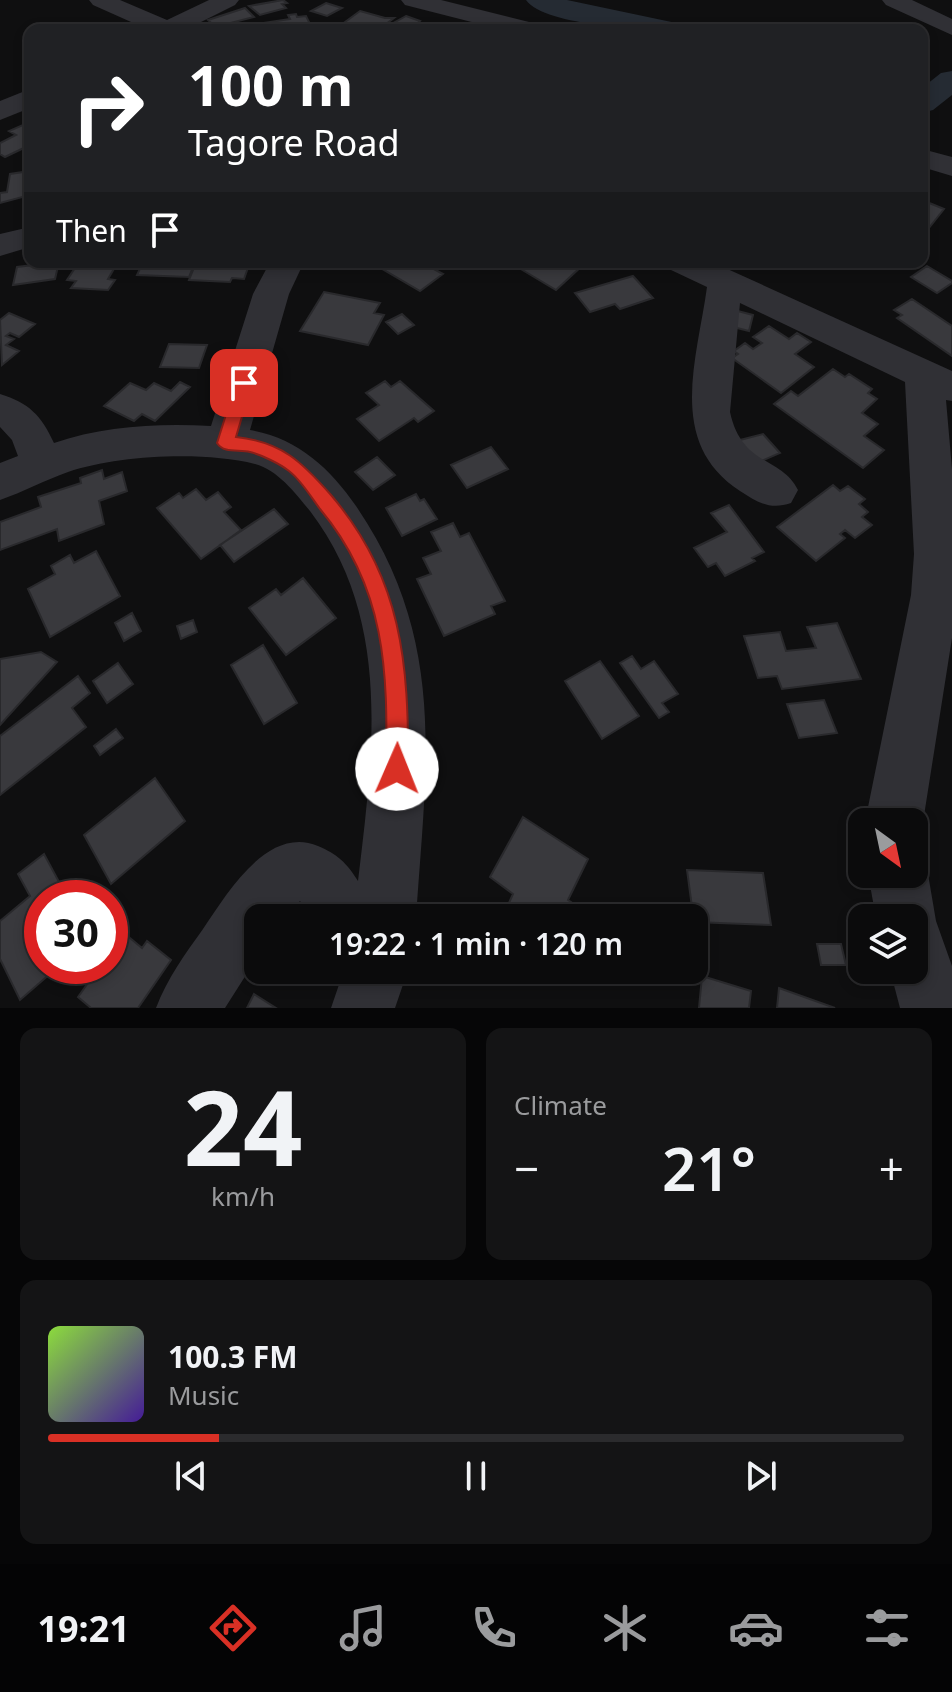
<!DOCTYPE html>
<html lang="en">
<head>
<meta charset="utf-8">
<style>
	body { margin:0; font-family:"Noto Sans",sans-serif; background:#141415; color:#f1f3f6; height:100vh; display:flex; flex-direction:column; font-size:30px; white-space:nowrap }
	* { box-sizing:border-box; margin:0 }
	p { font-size:26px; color:#9a9b9d }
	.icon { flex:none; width:44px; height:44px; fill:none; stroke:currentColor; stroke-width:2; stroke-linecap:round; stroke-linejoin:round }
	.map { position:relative; height:1008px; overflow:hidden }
	.drawer { display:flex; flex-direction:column; gap:20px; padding:20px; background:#060607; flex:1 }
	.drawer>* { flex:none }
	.top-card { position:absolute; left:24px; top:24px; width:904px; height:244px; border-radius:16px; box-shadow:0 4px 12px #0003,0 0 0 2px #2b2b2d; background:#202124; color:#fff; overflow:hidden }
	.needle { width:52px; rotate:147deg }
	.fabs { position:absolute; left:848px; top:808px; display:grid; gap:16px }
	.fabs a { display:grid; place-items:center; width:80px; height:80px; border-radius:16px; background:#0b0b0c; box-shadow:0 4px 12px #0003,0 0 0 2px #2b2b2d; font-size:40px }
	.speed { position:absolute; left:24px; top:880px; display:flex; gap:16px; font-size:40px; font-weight:700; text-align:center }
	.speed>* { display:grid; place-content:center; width:104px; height:104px; border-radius:50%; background:#0b0b0c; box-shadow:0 4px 12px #0003,0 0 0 2px #2b2b2d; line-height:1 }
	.speed .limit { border:12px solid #d22; background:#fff; color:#111 }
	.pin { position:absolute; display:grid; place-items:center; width:68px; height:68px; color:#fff; margin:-34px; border-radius:16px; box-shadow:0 4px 12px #0006 }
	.me { position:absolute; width:88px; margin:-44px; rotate:1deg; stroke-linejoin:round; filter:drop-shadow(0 0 6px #0008) }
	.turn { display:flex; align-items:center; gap:28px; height:168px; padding:0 32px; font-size:36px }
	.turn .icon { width:104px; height:104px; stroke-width:2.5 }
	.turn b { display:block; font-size:56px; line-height:68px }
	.then { display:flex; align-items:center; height:76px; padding:0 32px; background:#0003; gap:16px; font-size:30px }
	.big { font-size:60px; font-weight:600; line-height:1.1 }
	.drawer .tile { flex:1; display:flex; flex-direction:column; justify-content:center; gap:12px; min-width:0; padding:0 28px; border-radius:16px; background:#141415 }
	.drawer .dial { align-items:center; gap:0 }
	.dial b { font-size:104px; line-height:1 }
	.song { display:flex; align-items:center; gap:24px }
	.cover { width:96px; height:96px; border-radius:12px; background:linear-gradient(135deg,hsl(90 70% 55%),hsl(260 70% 35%)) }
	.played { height:8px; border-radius:4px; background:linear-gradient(90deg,#d93025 20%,#2b2b2d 20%) }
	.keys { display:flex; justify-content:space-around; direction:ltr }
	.heat { display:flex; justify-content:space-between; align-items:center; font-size:44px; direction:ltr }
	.drawer .tiles { flex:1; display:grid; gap:20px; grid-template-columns:1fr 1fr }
	.tile:last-child { grid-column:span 2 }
	.trip { position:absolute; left:244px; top:904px; width:464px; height:80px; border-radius:16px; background:#0b0b0c; box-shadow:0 4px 12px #0003,0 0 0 2px #2b2b2d; font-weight:600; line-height:80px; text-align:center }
	.dock { display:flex; height:128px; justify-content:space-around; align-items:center; background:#040405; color:#9a9b9d }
	.dock .icon { width:56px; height:56px }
	.dock .on { color:#d93025 }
	.dock b { font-size:36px; color:#f1f3f6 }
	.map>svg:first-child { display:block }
</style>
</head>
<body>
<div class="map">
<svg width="952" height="1008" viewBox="0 0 952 1008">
	<rect width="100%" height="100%" fill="#0f0f10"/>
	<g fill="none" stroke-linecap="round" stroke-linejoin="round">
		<path fill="#252b33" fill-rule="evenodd" d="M526 0H567L681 24 685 30C653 30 545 27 526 0Z
			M952 71V95L933 110 922 113V88L941 73Z"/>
	</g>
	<path fill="#39393d" stroke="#29292c" stroke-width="2" d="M283 0 287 3 282 4 286 8 260 15 249 6Z
		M326 3 342 8 327 16 311 11Z
		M245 8 254 17 215 27 208 20Z
		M360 11 385 18H394L378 30H355L361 26 345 22Z
		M296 14 297 17 306 16 313 30H238L236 27 256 24 258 28 264 27 263 23 290 19 288 15Z
		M406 16 420 21 418 23 427 26 421 30H393L388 26Z
		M25 124 30 127V145L5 157 0 154V143L16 135 9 131Z
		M30 171V195L0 203V193L7 192 10 174Z
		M922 200 944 209 925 233 922 231Z
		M59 262 55 279 13 285 17 267Z
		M79 262H118L108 279 115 280 108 290 71 288 76 281 67 280Z
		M143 262H195L189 277 137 275Z
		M202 262 234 263 250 262 244 279 232 278 230 282 189 280 195 265Z
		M385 262H421L443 274 420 291 379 267Z
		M521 262H579L583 265 556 290 519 268 524 264Z
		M927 266 952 281V283L937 293 911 277Z
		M633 276 653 298 620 309 615 304 590 312 575 293Z
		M324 292 380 303 374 313 384 315 368 345 300 331Z
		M912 299 952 326V356L897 318 902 315 894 310Z
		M734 310 753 315 749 331 729 326Z
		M9 313 35 324 19 337 10 333 6 336 14 339 6 345 19 351 2 365 0 320Z
		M402 314 414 325 398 334 386 322Z
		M769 326 789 339 797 333 811 342 795 354 814 367 781 393 732 358 738 354 734 351 745 343 753 349 762 343 753 337Z
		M169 344 207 345 199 368 160 367Z
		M833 369 845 377 849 374 872 389 868 393 877 399 862 413 878 424 864 436 884 450 863 468 774 404 791 391 798 396Z
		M385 381 391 387 400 381 434 411 418 422 414 418 379 441 357 419 379 405 366 393Z
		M180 382 190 387 155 421 142 414 134 421 104 406 130 383 146 390 154 383 171 391Z
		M763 434 780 453 743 469 736 441Z
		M491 447 508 469 467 488 451 465Z
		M377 457 395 475 373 490 355 472Z
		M102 470 104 479 122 472 127 491 99 501 104 524 59 541 57 529 0 550V522L41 507 38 497 81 483 80 478Z
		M833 485 840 491 848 486 865 499 859 504 868 512 862 517 872 525 855 538 845 530 840 534 845 538 816 561 777 527Z
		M196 489 206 500 218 492 231 507 224 512 241 530 201 559 157 508 179 493 183 498Z
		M416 494 420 501 424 499 437 519 402 536 386 508Z
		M729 505 764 552 752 558 755 561 725 576 716 563 708 567 694 548 727 532 711 513Z
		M274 509 288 524 234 562 220 545Z
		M453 523 460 537 469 533 505 601 491 606 495 614 444 636 417 579 431 574 423 558 441 551 431 532Z
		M96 551 120 596 50 637 28 589 55 574 51 566 70 555 74 563Z
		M303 578 336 618 286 655 249 608 276 589 281 595Z
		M132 613 141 631 124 641 115 623Z
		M193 620 197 632 181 639 177 626Z
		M837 623 861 679 782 689 777 676 758 678 744 636 780 632 786 651 816 648 807 627Z
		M263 645 297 703 264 724 231 665Z
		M41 652 57 662 0 725V659Z
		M632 656 641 669 654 661 678 694 662 703 669 712 659 718 620 663Z
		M600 661 639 716 602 739 565 681Z
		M118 663 133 684 107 703 93 681Z
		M78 676 90 693 72 708 86 727 0 795V736Z
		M824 700 837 733 799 738 787 704Z
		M116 729 123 738 100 755 94 746Z
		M155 778 185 821 111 884 84 835Z
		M523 817 588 859 568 900 583 910 579 918H526L508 905 513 894 490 877Z
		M44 854 65 893 60 898H42V966H47L51 973 20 1000 0 959V921L30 896 18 874Z
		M687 870 763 873 771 925 694 922Z
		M124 933 142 948 147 941 171 960 138 1008H91L78 997 100 966H110V953Z
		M817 944H841L846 965H821Z
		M702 976 751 991 749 1008H699Z
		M779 988 835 1008H777Z
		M254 994 276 1008H247Z"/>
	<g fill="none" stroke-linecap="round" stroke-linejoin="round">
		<path fill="#303035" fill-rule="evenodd" d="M89 0H120L167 20 209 0H239L235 5 185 30H149L93 5Z
			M401 0H441L541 25 544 30H503L405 5Z
			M882 0H912L952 19V35L886 5Z
			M30 89V108L0 120V101Z
			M922 149 952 157V176L922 167Z
			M30 227V247L0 256V234Z
			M270 262H304L289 294 250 430C297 438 330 468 356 506 448 641 426 765 416 918H312L300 901 285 918H258V956L225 1008H156C167 979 185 954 203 929 227 894 267 825 318 846 337 854 347 863 358 881 373 754 393 620 310 511 296 494 278 470 255 464 203 451 119 455 68 472 45 480 23 492 0 500V463L18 456 12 440 0 427V394C29 403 41 415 54 443 103 426 159 423 211 426L253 294Z
			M666 262H712L952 371V401L946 400 952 469V638L923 822 914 842V822H865L911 595 914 554 905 382 740 303 730 412C742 467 781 456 798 490L791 503C771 510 758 503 740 491 666 443 697 360 707 287L671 270Z
			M914 851 919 853 928 874 936 921 952 966V1008H900L890 970H914V918H876L868 874H914Z
			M344 970H408L395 1008H331Z"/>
	</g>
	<path fill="#d93025" stroke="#8d1f18" stroke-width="2" d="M244 377 252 383 236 437C282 442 302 462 331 495 402 578 409 664 408 769L405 777 397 780 389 777 386 769C388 671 386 588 320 509 311 497 301 480 289 471 280 464 262 455 250 452 239 449 224 454 217 443L236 383Z"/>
</svg>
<div class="fabs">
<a><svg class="needle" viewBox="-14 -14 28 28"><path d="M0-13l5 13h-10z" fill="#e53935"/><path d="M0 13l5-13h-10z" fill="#9a9b9d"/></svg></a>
<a><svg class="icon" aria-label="layers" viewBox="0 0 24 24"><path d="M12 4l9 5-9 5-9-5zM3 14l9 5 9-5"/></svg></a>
</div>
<div class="speed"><div class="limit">30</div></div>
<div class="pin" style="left:244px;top:383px;background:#d93025"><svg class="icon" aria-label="arrive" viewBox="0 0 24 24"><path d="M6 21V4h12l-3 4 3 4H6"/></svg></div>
<svg class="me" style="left:397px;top:769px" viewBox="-20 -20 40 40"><circle r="19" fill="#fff"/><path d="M0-13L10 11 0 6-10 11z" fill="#d93025"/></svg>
<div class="trip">19:22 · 1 min · 120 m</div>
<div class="top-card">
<div class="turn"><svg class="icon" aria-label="right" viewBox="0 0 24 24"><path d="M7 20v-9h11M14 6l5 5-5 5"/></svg><div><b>100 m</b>Tagore Road</div></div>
<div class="then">Then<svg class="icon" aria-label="arrive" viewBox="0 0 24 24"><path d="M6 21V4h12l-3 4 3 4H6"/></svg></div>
</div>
</div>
<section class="drawer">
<div class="tiles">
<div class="tile dial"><b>24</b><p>km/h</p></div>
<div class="tile"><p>Climate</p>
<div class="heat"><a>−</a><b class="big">21°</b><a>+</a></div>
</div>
<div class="tile">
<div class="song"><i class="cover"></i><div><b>100.3 FM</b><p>Music</p></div></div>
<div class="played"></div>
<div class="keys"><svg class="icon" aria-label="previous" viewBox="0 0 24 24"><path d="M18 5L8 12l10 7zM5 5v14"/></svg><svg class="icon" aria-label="pause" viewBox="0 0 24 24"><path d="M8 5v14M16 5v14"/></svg><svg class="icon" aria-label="next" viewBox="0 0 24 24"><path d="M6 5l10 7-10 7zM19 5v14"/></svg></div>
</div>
</div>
</section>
<nav class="dock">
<b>19:21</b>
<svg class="icon on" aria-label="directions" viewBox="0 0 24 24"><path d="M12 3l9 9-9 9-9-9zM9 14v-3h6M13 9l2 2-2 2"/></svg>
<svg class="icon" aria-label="music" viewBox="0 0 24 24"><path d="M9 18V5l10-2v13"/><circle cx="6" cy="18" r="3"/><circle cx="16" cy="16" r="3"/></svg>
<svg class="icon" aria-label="phone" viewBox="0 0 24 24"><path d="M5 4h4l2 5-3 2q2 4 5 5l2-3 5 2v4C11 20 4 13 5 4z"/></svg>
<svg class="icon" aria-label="climate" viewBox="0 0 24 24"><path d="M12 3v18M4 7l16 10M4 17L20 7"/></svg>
<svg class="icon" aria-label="car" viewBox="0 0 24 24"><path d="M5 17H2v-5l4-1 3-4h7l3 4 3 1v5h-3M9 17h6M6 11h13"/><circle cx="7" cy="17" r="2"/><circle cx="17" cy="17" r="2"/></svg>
<svg class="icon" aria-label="filters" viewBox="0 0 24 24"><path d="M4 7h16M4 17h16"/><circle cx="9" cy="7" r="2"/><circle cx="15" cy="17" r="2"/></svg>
</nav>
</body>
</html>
